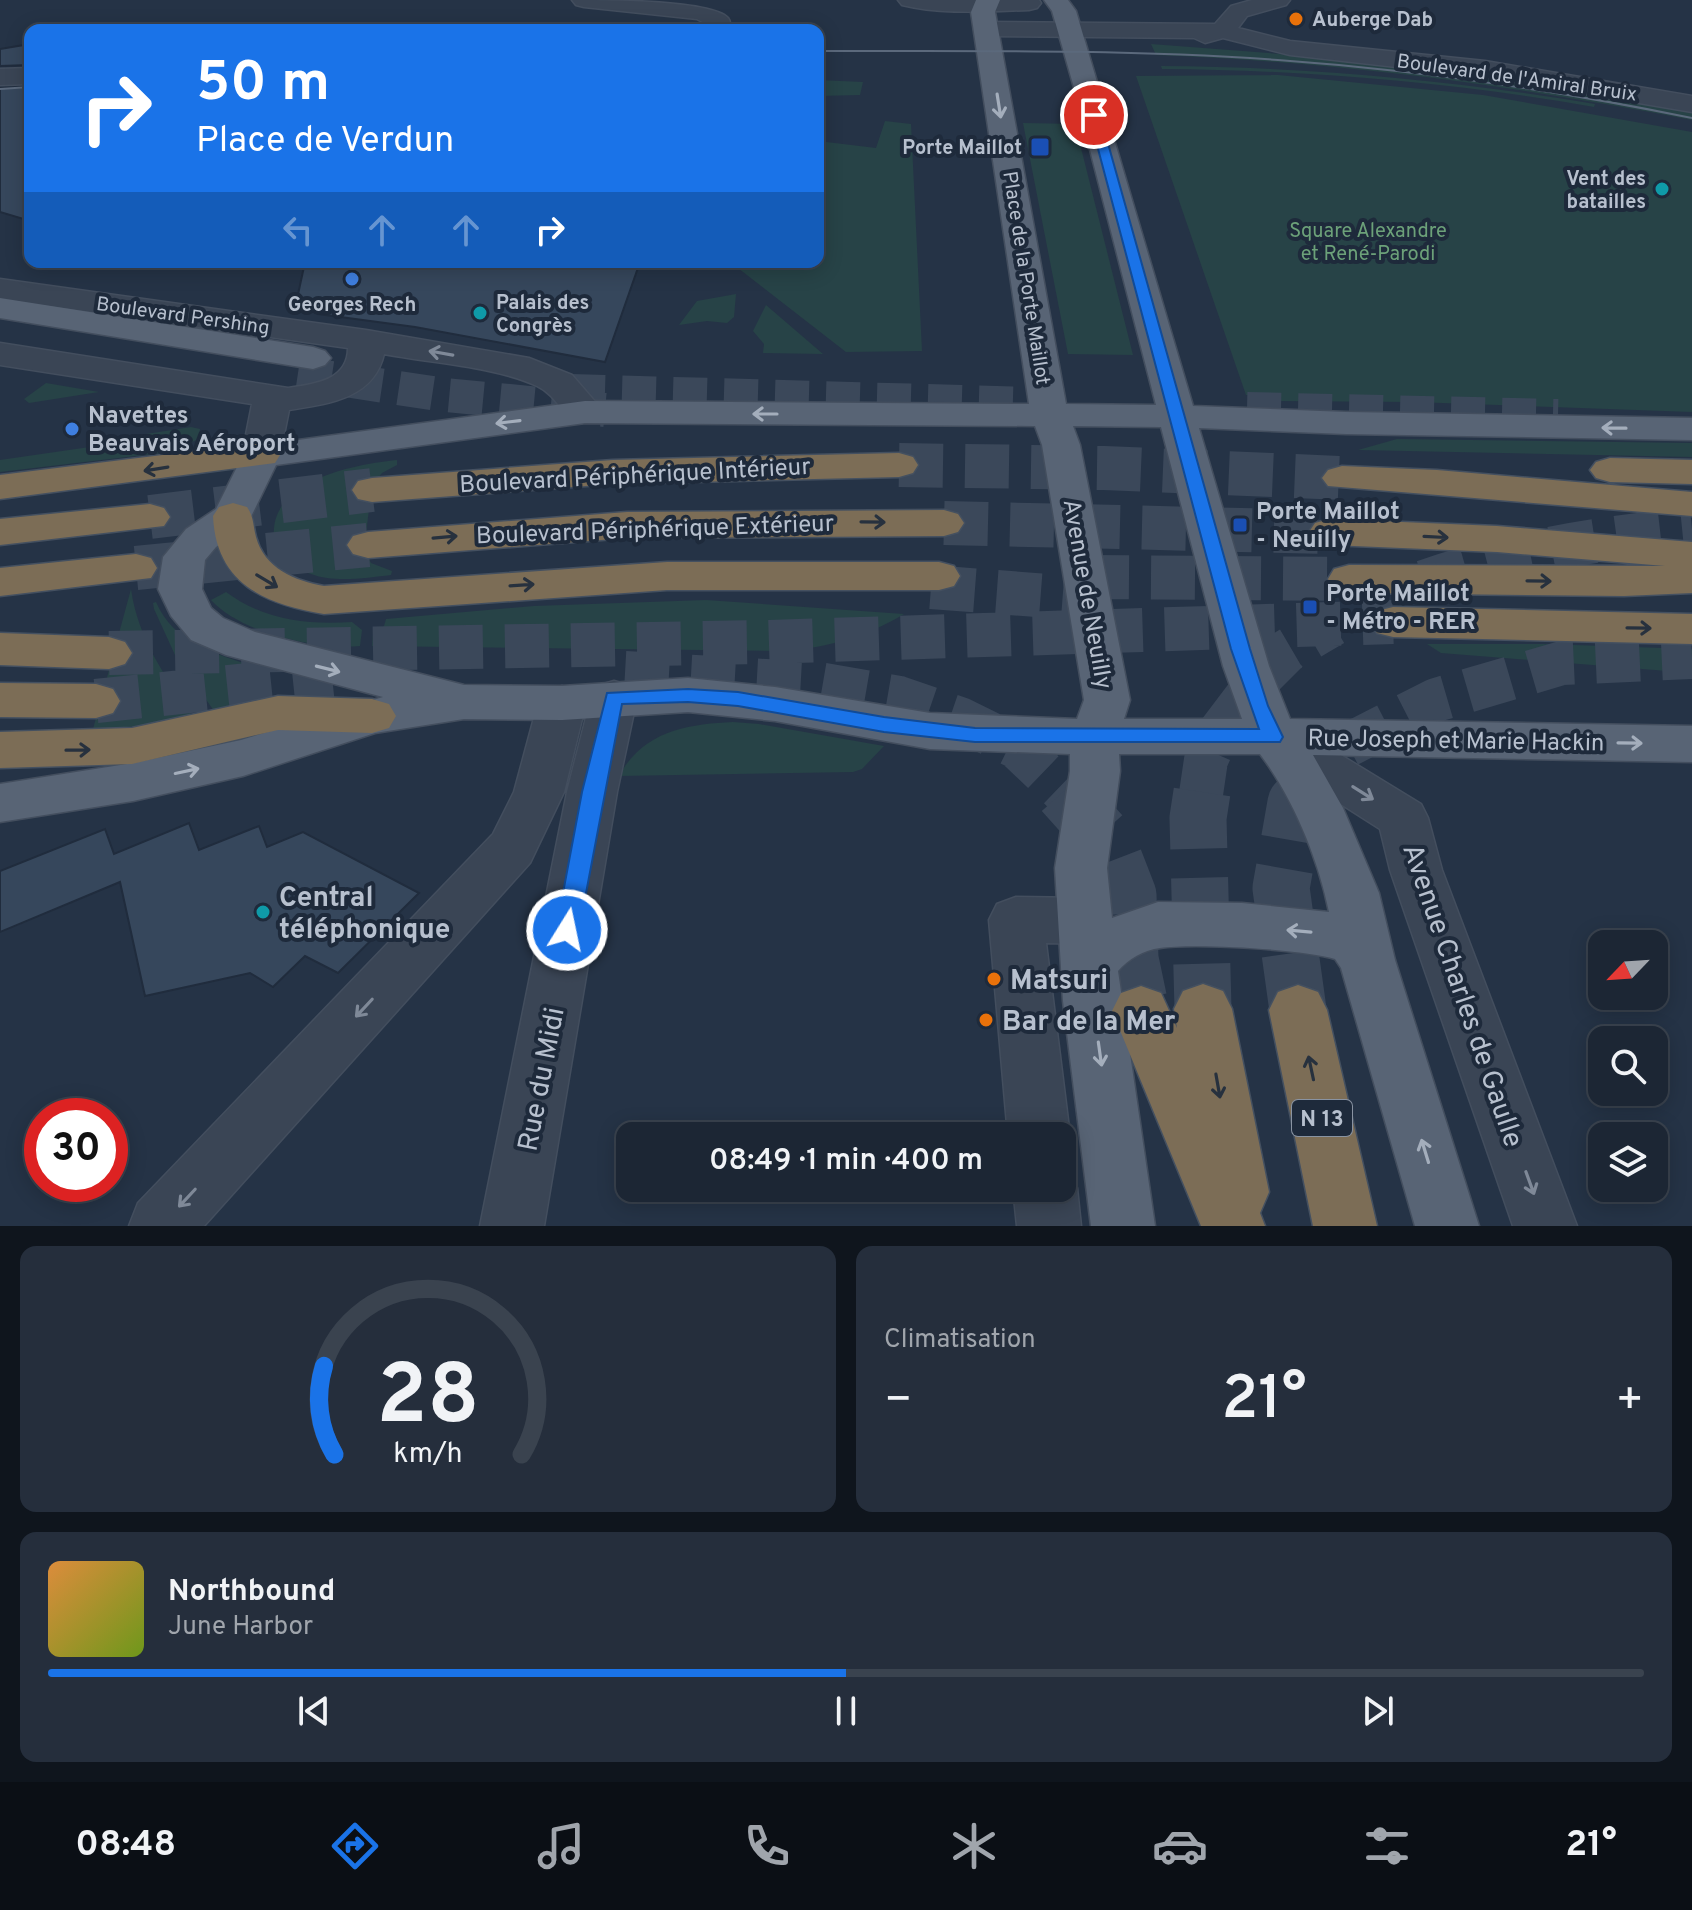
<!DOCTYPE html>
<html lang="fr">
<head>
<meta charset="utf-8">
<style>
	body { margin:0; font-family:Overpass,sans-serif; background:#252e3c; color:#f1f3f6; height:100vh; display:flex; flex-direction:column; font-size:30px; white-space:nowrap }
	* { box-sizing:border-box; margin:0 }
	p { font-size:26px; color:#a0a5ac }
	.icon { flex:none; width:44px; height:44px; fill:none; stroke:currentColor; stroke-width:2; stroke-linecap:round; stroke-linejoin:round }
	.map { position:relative; height:1226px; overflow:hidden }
	.drawer { display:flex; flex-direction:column; gap:20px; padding:20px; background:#0f151d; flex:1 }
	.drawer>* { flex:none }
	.hud { position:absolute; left:24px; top:24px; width:800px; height:244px; border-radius:16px; box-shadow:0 4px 20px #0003,0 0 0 2px #3a434f; background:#1a73e8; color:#fff; overflow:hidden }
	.needle { width:52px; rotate:245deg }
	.controls { position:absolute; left:1588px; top:930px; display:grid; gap:16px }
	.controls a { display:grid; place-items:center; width:80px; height:80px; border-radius:16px; background:#1c2634; box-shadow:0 4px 20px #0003,0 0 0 2px #3a434f; font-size:40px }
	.speed { position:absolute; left:24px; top:1098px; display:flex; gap:16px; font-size:40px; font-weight:700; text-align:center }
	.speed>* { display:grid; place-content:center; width:104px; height:104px; border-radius:50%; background:#1c2634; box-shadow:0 4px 20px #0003,0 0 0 2px #3a434f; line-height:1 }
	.speed .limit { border:12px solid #d22; background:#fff; color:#111 }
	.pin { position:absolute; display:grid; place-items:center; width:68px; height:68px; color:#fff; margin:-34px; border:4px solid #fff; border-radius:50%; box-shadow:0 2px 8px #0007 }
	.me { position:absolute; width:88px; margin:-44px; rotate:10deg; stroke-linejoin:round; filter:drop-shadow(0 0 6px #0008) }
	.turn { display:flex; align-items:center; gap:28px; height:168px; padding:0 40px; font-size:36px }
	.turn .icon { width:104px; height:104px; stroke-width:2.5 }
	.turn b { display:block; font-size:56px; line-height:68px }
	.lanes { display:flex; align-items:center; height:76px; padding:0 40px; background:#0003; justify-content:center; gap:40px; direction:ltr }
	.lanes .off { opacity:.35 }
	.big { font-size:60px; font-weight:600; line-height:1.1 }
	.drawer .card { flex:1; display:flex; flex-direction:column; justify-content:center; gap:12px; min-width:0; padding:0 28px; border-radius:16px; background:#252e3c }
	.drawer .dial { align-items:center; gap:0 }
	.dial svg { height:208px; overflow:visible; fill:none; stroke:#3a434f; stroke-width:7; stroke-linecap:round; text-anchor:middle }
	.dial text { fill:#f1f3f6; stroke:none }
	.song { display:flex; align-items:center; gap:24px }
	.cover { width:96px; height:96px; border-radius:12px; background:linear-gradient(135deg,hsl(30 70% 55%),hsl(80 70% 35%)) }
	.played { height:8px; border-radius:4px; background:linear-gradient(90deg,#1a73e8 50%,#3a434f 50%) }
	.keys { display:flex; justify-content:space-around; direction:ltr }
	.heat { display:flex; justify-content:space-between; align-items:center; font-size:44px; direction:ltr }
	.drawer .tiles { flex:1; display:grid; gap:20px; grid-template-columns:1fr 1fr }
	.card:last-child { grid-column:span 2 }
	.trip { position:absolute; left:616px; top:1122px; width:460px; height:80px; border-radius:16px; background:#1c2634; box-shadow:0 4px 20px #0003,0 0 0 2px #3a434f; font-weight:600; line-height:80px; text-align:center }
	.menu { display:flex; height:128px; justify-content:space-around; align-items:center; background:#0b0f15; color:#a0a5ac }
	.menu .icon { width:56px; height:56px }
	.menu .active { color:#1a73e8 }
	.menu b { font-size:36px; color:#f1f3f6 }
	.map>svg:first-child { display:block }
</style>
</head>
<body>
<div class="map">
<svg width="1692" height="1226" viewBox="0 0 1692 1226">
	<rect width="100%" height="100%" fill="#253346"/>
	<path fill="#274347" d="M1151 44 1411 64 1692 109V120C1514 85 1337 62 1156 55Z
		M1161 66C1307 67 1451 80 1595 104L1594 107C1451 82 1307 70 1162 69Z
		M1278 75 1483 95 1692 132V412L1414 402 1275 401 1270 396 1246 395 1136 76Z
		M818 80 863 82 860 95 818 96Z
		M885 121 911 124 922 351 846 352 734 265V262H818V141L876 148Z
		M1023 123 1075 124 1133 355 1068 354Z
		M736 294 734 317 727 323 707 321 679 325 697 301Z
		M766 305 823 354 763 353 764 344 753 331Z
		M46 383 99 392 29 403 24 399Z
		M191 427 200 429 198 439 183 447 161 453 0 472V460L145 439 146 434Z
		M1397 439 1692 443V457L1358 450Z
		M397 460V465L382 473 372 485 364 550 371 563 392 571 391 575C366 578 335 583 311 574 295 569 276 555 274 537 269 480 356 464 397 460Z
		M131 589C138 639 165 676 193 717L144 726 93 729Z
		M226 592C264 620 306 625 352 622L362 630 360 646C316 650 241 633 211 600Z
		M706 600 904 614C866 637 829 647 786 651L372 646 373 634 384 626 386 619 534 606Z
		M156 602C175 646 221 655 262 669L268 674 266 686 253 696 214 711 175 655 154 609 153 603Z
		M1544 644 1692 649V673L1441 653 1427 644Z
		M733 722 759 724 884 746 862 769 853 772 619 776C643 731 688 724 733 722Z"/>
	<path fill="#36475c" stroke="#202c3d" stroke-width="2" d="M30 44V65L0 66V49Z
		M30 87V221L0 212V88Z
		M305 262H640L605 362 415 327 318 314 297 299Z
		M189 823 199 850 259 826 267 847 303 832 419 893 338 973 305 956 273 987 250 973 145 996 120 882 0 932V871L105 829 114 854Z"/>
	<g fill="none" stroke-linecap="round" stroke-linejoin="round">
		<path stroke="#3b485a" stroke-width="34" stroke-dasharray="34 17" stroke-linecap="butt" d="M298 373 445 395 605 410
			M571 391 1066 405
			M1247 409 1558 416"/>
		<path stroke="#3b485a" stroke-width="44" stroke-dasharray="44 22" stroke-linecap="butt" d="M899 465 1104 468 1342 478
			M150 517 372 490
			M944 523 1330 532
			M136 568 368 545
			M1085 577 1349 579
			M1424 582C1511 552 1600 538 1692 529
			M931 587 1128 602
			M109 653 765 642 1393 622
			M625 673 818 684 899 698 960 719 1017 747 1066 794
			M96 701 332 676
			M1201 794 1206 760 1216 737 1262 676 1287 651 1333 624
			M1304 794 1346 746 1436 700 1562 663 1692 657"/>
		<path stroke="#3b485a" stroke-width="57" stroke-dasharray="57 29" stroke-linecap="butt" d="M1063 792 1107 841 1128 895 1130 959 1141 1011
			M1202 792 1198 818 1203 1009
			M1298 1010 1281 888 1296 803 1306 792"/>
		<defs>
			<path id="minor" d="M572 0C600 0 712 0 728 18 731 22 730 25 729 30H705L706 24 697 19 584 7 576 5Z
				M898 0H1039L1041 3 1037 8 1029 10C987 11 943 15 902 5Z
				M1252 0H1290L1286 5 1247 16 1238 28 1290 41 1485 61 1692 96V112L1485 77 1290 55 1223 38 1205 43 1194 38 986 36 977 34 974 29 977 24 986 22 1215 24 1231 6Z
				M30 68V84L0 85V69Z
				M0 279 366 330 529 358 572 375 604 412 598 420C562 429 564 399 537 386 494 366 431 363 384 354 374 399 327 404 289 410L280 455 275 463 261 467 247 463 242 455 252 404 0 365V343L288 388C314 384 348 381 348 348L0 299Z
				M614 681 631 686 637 698 617 792 544 1226H480L567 792 591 698 597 686Z
				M562 686 579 691 586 703 564 792 530 863 204 1226H129L138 1203 493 834 514 792 538 703 545 691Z
				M1273 719 1290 724 1421 804 1428 818 1442 870 1577 1226H1513L1390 870 1380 829 1256 750 1249 737 1256 724Z
				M1016 897 1086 898 1105 905 1113 921 1105 937 1086 944 1046 943 1070 1136 1062 1154V1136H1008L989 920 997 904Z
				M1062 1164 1067 1166 1077 1188 1081 1226H1017L1013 1188H1062Z"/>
			<path id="major" d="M976 0H1000L995 12 1066 404 1156 405 1073 84 1052 11 1044 0H1068L1076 11 1193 406 1346 412 1692 418V440L1346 434 1199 428 1269 666 1290 719 1692 726V762L1313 755 1343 808 1379 893 1395 960 1479 1226H1415L1341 968 1335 959C1303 949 1194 943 1160 948 1144 950 1128 959 1118 971L1155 1226H1091L1063 1001 1055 868 1070 771V754L930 749 775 721 688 712 562 720 464 719 375 733 243 776 133 801 0 822V784L133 763 241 740 383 697 226 655 191 640 171 616 158 589 163 557 186 529 216 509 247 447 585 401 1029 404 971 12ZM585 423 1035 426 1042 445 1084 700 1077 719 930 713 775 687 688 678 562 686 464 685 255 632 223 618 211 608 202 589 205 560 216 547 247 525 276 465ZM1073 426 1161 427 1223 666 1242 719H1124L1130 700 1080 445ZM1119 754H1260C1293 798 1318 858 1329 912L1242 903 1158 902 1112 918 1107 868 1120 771Z
				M0 298 313 347 325 351 331 358 325 365 313 369 0 318Z"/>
			<path id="highway" d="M261 443 275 447 280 455 275 463 0 499V475Z
				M899 453 913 457 918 465 913 473 899 477 613 484 372 502 358 499 352 490 358 481 372 478 613 460Z
				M1610 458 1692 460V484L1610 482 1596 478 1590 470 1596 462Z
				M1342 466 1437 470 1692 492V516L1328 486 1322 478 1328 470Z
				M233 503 247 507C254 517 253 526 256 537 264 568 295 581 324 586L667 562H939L954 566 960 576 954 586 939 590H667L324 614C265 604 216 584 213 516L219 507Z
				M150 504 164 508 170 517 164 526 0 545V519Z
				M944 510 958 514 964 523 958 532 944 536 627 538 368 558 353 554 347 545 353 536 368 532 627 512Z
				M1330 519 1497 526 1692 542V593L1624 596 1349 593 1334 589 1328 579 1334 569 1349 565 1665 566 1497 552 1330 545 1315 541 1309 532 1315 523Z
				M136 554 151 558 157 568 151 578 0 596V568Z
				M1393 607 1692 614V644L1393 637 1377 633 1371 622 1377 611Z
				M0 633 109 637 125 642 132 653 125 664 109 669 0 665Z
				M0 683 96 684 113 689 120 701 113 713 96 718 0 717Z
				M278 696 372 699 389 704 396 716 389 728 372 733 278 730 132 764 0 768V732L132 728Z
				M1203 984 1223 991 1232 1009 1269 1192 1260 1213 1265 1226H1201L1112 1011 1121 993 1141 986 1161 993 1177 1028 1174 1009 1183 991Z
				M1298 985 1318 992 1327 1010 1377 1226H1313L1269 1010 1278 992Z"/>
		</defs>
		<use href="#minor" stroke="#434e5e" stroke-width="3"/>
		<use href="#major" stroke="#434e5e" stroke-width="3"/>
		<use href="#highway" stroke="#445060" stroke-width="3"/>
		<use href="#minor" fill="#3a4555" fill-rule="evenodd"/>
		<use href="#major" fill="#586475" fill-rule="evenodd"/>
		<use href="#highway" fill="#7c6d56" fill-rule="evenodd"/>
		<path stroke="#5b697c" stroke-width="2" d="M818 51C971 51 1125 49 1278 60 1418 70 1555 90 1692 118
			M0 89 30 87"/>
	</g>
	<defs><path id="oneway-shaft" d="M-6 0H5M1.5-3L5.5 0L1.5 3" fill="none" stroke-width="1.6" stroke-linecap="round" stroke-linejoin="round" transform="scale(2)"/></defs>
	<g stroke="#a4aebc">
		<use href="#oneway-shaft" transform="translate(999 106) rotate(81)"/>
		<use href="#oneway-shaft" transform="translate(765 414) rotate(-180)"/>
		<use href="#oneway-shaft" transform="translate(508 422) rotate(173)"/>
		<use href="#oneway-shaft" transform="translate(1614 428) rotate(-179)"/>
		<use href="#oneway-shaft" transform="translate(328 669) rotate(14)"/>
		<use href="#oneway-shaft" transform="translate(1630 743) rotate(1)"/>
		<use href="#oneway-shaft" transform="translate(187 771) rotate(-12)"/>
		<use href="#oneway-shaft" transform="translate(1299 931) rotate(-175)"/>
		<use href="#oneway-shaft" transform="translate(1100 1054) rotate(82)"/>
		<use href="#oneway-shaft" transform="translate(1425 1151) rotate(-107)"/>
	</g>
	<g stroke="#7f8998">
		<use href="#oneway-shaft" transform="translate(441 353) rotate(-170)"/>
		<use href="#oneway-shaft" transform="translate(1363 793) rotate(32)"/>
		<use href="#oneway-shaft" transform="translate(364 1008) rotate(133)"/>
		<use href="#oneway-shaft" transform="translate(1530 1183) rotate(70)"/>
		<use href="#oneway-shaft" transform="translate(187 1198) rotate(133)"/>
	</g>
	<g stroke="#27313e">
		<use href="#oneway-shaft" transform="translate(156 469) rotate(171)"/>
		<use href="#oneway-shaft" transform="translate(873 522) rotate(1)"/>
		<use href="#oneway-shaft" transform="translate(445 537) rotate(-5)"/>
		<use href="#oneway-shaft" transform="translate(1436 537) rotate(3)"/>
		<use href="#oneway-shaft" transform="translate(267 581) rotate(31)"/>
		<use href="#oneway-shaft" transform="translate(1539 581) rotate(1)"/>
		<use href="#oneway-shaft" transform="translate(522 585) rotate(-4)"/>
		<use href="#oneway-shaft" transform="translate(1639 628) rotate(1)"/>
		<use href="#oneway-shaft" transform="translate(78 750) rotate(-1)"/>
		<use href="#oneway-shaft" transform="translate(1311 1068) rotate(-102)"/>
		<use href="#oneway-shaft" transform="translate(1218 1086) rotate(80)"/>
	</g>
	<path fill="#1a73e8" stroke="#114b97" stroke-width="2" d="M1094 112 1100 115 1250 649 1268 706 1283 737 1280 742H975L884 732 738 706 688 702 622 704 579 930 575 936 567 939 559 936 556 930 582 792 607 693 688 689 738 692 884 717 975 728 1259 729 1231 649 1089 115Z"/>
	<g fill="#e8710a" stroke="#1e2a3b" stroke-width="3">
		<circle cx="1296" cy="19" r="8"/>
		<circle cx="994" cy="979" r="8"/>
		<circle cx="986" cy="1020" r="8"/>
	</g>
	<g fill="#1a4fb4" stroke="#1e2a3b" stroke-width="3">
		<rect x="1030" y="137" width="20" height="20" rx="4"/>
		<rect x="1232" y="517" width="16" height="16" rx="4"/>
		<rect x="1302" y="599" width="16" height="16" rx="4"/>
	</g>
	<g fill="#0f9aa8" stroke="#1e2a3b" stroke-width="3">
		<circle cx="1662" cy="189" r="8"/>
		<circle cx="480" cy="313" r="8"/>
		<circle cx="263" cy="912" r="8"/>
	</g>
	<g fill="#3f7fe0" stroke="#1e2a3b" stroke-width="3">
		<circle cx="352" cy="279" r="8"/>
		<circle cx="72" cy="429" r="8"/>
	</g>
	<g text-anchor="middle" stroke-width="8" stroke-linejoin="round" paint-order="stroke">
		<g font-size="20" font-weight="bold" fill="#b7c0ce" stroke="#1e2a3b" text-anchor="start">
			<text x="1312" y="26">Auberge Dab</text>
			<text x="1022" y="154" text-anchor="end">Porte Maillot</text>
			<text x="1646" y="185" text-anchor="end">Vent des<tspan x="1646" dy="23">batailles</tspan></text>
			<text x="496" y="309">Palais des<tspan x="496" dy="23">Congrès</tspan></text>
			<text x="352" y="311" text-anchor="middle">Georges Rech</text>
		</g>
		<g font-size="20" fill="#b7c0ce" stroke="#1e2a3b">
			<text transform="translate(1517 77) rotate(8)" y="7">Boulevard de l'Amiral Bruix</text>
			<text transform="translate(1027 278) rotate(81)" y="7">Place de la Porte Maillot</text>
			<text transform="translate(183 315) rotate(8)" y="7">Boulevard Pershing</text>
		</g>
		<g font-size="20" fill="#6ca179" stroke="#1e2a3b">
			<text x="1368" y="237">Square Alexandre<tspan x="1368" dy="23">et René-Parodi</tspan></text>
		</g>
		<rect fill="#1e2a3b" stroke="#8993a2" stroke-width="2" x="1292" y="1100" width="60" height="36" rx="6"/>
		<g font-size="22" font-weight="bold" fill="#b7c0ce">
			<text x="1322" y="1126">N 13</text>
		</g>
		<g font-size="24" font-weight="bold" fill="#b7c0ce" stroke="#1e2a3b" text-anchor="start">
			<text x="88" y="423">Navettes<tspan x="88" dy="28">Beauvais Aéroport</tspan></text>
			<text x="1256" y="519">Porte Maillot<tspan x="1256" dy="28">- Neuilly</tspan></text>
			<text x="1326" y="601">Porte Maillot<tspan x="1326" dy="28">- Métro - RER</tspan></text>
		</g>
		<g font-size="24" fill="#b7c0ce" stroke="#1e2a3b">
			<text transform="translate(635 475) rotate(-3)" y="8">Boulevard Périphérique Intérieur</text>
			<text transform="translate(655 529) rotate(-2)" y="8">Boulevard Périphérique Extérieur</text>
			<text transform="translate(1088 594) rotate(80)" y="8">Avenue de Neuilly</text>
			<text transform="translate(1456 740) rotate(1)" y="8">Rue Joseph et Marie Hackin</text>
		</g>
		<g font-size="28" font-weight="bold" fill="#b7c0ce" stroke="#1e2a3b" text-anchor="start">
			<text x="279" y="906">Central<tspan x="279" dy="32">téléphonique</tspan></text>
			<text x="1010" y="989">Matsuri</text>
			<text x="1002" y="1030">Bar de la Mer</text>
		</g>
		<g font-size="28" fill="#b7c0ce" stroke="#1e2a3b">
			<text transform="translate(1464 995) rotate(71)" y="10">Avenue Charles de Gaulle</text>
			<text transform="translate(540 1079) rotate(-79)" y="10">Rue du Midi</text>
		</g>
	</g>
</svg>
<div class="controls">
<a><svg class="needle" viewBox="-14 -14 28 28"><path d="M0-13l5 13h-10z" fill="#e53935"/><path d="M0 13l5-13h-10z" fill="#a0a5ac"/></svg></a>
<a><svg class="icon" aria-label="search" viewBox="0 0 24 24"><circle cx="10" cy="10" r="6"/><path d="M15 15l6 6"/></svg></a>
<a><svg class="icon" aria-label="layers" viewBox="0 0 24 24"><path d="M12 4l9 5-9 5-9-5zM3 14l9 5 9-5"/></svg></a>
</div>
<div class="speed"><div class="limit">30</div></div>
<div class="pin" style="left:1094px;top:115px;background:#d93025"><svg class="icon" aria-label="arrive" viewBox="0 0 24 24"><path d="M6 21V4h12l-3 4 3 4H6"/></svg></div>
<svg class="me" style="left:567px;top:930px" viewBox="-20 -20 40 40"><circle r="17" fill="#1a73e8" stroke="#fff" stroke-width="3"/><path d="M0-11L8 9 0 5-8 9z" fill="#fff"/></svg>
<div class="trip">08:49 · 1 min · 400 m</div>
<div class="hud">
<div class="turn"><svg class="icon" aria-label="right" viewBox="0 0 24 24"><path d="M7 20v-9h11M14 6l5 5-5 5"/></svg><div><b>50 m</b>Place de Verdun</div></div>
<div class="lanes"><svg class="icon off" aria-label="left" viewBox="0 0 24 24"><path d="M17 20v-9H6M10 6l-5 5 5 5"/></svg><svg class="icon off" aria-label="ahead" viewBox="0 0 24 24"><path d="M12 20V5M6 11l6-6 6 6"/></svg><svg class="icon off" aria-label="ahead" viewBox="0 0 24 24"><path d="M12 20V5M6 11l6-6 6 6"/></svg><svg class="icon" aria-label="right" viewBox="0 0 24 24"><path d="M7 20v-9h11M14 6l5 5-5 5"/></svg></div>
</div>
</div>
<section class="drawer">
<div class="tiles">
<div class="card dial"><svg viewBox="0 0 100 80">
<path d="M14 69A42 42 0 1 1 86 69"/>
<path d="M14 69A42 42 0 0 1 10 35" stroke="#1a73e8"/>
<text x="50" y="56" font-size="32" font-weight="700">28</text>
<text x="50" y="72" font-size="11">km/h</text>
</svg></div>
<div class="card"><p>Climatisation</p>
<div class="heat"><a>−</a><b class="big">21°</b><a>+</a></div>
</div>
<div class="card">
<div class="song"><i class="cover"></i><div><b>Northbound</b><p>June Harbor</p></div></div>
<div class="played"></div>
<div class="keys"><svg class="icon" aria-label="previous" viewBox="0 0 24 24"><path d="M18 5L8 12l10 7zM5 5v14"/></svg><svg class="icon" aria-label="pause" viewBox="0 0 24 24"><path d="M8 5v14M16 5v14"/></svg><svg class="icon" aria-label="next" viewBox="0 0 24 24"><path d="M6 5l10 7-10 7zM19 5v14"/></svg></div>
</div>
</div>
</section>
<nav class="menu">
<b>08:48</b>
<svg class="icon active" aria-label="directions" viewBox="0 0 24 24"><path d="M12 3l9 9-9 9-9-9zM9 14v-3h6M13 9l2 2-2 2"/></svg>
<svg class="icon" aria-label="music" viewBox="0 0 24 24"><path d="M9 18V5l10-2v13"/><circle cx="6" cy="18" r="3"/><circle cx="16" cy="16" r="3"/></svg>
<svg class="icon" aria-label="phone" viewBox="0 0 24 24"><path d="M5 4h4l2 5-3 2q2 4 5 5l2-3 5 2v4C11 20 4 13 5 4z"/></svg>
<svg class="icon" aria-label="climate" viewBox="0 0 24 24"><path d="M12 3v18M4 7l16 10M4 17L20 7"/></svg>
<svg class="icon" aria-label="car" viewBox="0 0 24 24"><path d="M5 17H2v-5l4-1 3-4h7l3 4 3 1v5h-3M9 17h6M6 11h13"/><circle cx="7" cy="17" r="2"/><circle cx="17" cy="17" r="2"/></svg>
<svg class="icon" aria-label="filters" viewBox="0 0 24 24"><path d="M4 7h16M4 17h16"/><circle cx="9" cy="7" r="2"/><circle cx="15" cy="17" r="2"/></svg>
<b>21°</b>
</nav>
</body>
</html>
